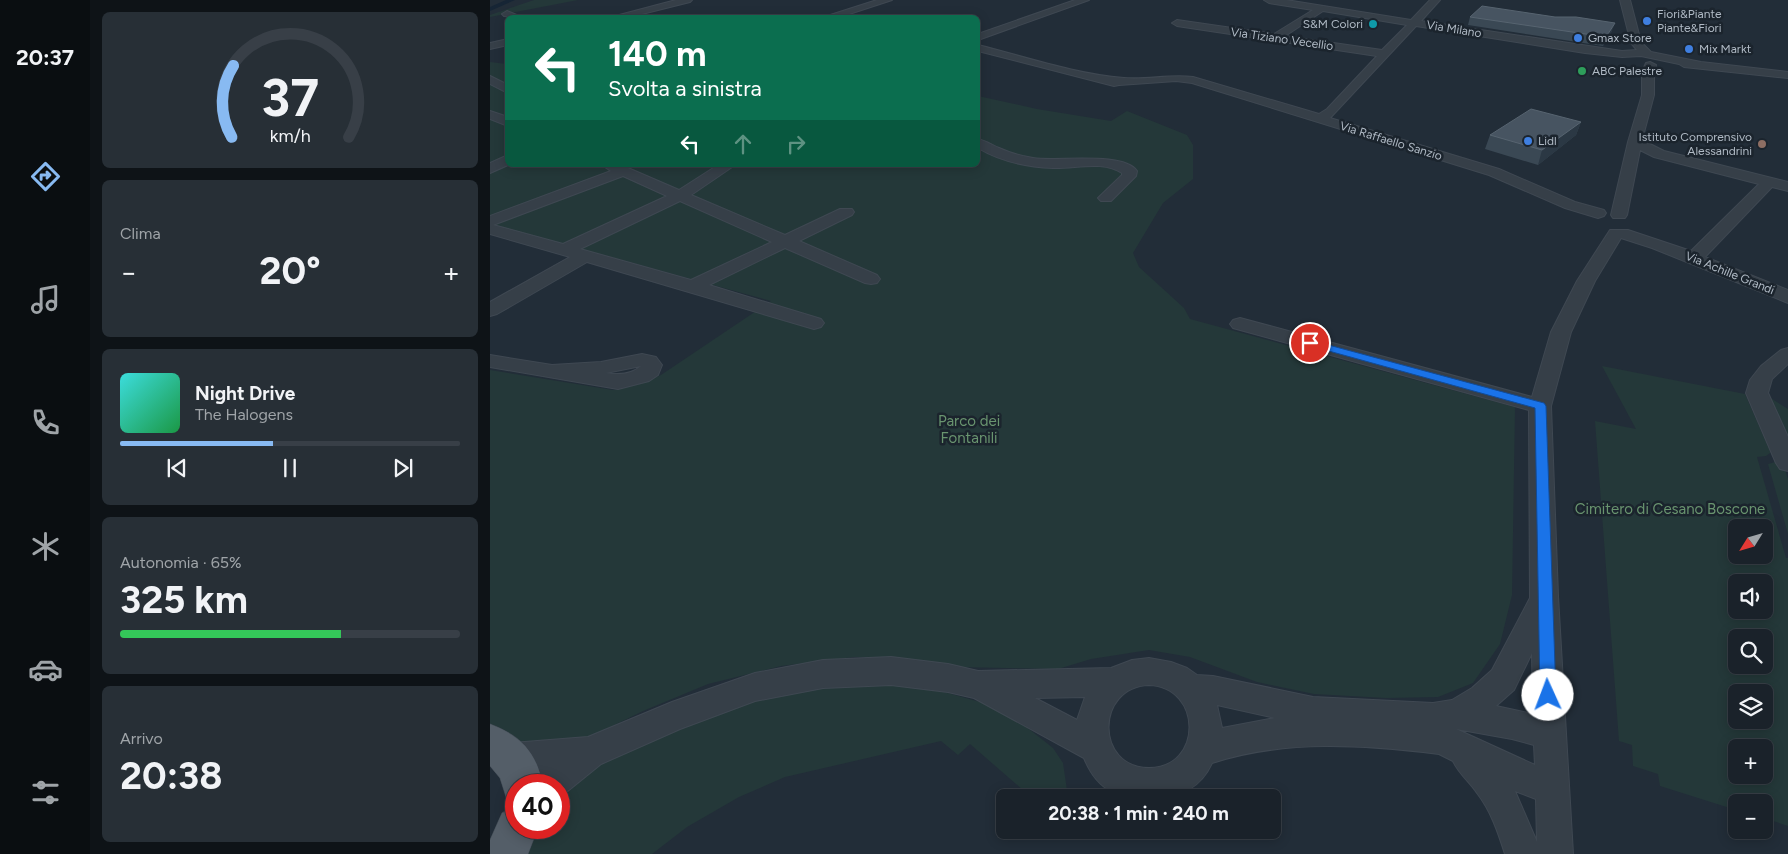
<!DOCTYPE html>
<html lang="it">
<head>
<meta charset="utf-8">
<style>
	body { margin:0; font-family:Figtree,sans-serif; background:#272f36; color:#f1f3f6; height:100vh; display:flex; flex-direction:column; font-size:19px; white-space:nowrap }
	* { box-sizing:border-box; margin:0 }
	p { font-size:16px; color:#9fa4a8 }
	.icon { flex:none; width:28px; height:28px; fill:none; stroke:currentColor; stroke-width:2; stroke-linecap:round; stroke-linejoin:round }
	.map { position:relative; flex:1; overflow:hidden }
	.drawer { display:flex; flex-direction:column; gap:12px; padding:12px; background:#0e1317; width:400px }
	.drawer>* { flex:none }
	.top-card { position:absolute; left:15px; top:15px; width:475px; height:152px; border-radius:8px; box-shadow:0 2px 12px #0003,0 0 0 1px #383f47; background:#0b6e4f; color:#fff; overflow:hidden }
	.needle { width:32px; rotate:233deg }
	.controls { position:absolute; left:1238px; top:519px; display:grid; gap:10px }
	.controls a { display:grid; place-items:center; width:45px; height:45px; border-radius:8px; background:#1a222a; box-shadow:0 2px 12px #0003,0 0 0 1px #383f47; font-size:25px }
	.speed { position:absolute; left:15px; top:774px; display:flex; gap:10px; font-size:25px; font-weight:700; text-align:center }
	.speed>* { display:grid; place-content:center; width:65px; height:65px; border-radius:50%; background:#1a222a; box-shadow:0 2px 12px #0003,0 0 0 1px #383f47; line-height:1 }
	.speed .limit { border:8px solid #d22; background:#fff; color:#111 }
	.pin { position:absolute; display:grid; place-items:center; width:42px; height:42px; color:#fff; margin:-21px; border:2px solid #fff; border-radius:50%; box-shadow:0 1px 5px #0007 }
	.me { position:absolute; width:55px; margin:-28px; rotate:358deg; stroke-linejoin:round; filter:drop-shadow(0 0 4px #0008) }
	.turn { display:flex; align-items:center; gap:18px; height:105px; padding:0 20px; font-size:22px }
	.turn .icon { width:65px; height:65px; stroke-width:2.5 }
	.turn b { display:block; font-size:35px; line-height:42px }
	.lanes { display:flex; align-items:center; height:48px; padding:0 20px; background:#0003; justify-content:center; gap:25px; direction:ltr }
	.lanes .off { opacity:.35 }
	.big { font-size:38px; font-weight:700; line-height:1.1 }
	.drawer .card { flex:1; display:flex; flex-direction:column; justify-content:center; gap:8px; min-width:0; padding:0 18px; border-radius:8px; background:#272f36 }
	.drawer .dial { align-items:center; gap:0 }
	.dial svg { height:130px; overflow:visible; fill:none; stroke:#383f47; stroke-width:7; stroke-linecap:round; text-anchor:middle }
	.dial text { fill:#f1f3f6; stroke:none }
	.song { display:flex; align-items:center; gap:15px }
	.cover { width:60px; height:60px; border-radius:8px; background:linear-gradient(135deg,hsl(180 70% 55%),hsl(140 70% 35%)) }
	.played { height:5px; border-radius:2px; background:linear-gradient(90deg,#88baf2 45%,#383f47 45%) }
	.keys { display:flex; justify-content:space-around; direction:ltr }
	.heat { display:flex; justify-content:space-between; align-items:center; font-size:28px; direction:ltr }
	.charge { height:8px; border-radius:4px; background:linear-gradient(90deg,#34c759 65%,#383f47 0) }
	.trip { position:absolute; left:506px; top:789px; width:285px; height:50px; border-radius:8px; background:#1a222a; box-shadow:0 2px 12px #0003,0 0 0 1px #383f47; font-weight:700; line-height:50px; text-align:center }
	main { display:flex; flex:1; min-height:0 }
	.tab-bar { display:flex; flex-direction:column; width:90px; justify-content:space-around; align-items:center; background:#0a0e11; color:#9fa4a8 }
	.tab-bar .icon { width:35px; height:35px }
	.tab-bar .current { color:#88baf2 }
	.tab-bar b { font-size:22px; color:#f1f3f6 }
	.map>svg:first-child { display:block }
</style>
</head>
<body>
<main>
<nav class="tab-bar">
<b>20:37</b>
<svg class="icon current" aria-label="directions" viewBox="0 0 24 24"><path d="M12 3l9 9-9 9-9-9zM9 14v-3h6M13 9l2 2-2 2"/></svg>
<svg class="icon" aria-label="music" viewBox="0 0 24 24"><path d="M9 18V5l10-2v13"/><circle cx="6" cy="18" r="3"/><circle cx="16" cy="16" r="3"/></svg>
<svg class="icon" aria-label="phone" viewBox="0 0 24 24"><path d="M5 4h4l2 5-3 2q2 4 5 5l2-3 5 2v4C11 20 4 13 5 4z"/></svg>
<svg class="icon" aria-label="climate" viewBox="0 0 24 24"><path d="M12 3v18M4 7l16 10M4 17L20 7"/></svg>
<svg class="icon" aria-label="car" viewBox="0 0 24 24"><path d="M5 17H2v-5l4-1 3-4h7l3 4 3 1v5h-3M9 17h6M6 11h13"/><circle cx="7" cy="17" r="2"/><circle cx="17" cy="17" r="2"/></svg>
<svg class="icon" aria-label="filters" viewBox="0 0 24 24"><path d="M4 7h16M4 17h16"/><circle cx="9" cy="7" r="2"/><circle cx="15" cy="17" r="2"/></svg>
</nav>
<section class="drawer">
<div class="card dial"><svg viewBox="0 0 100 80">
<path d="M14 69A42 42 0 1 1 86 69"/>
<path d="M14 69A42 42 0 0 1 15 25" stroke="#88baf2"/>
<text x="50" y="56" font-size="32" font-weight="700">37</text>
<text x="50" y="72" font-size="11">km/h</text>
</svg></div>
<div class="card"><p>Clima</p>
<div class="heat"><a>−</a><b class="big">20°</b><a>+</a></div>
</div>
<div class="card">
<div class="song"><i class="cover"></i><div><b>Night Drive</b><p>The Halogens</p></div></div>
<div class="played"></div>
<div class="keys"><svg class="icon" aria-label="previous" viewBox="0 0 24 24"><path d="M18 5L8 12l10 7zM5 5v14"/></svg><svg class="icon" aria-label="pause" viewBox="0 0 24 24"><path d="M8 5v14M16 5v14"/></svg><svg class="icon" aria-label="next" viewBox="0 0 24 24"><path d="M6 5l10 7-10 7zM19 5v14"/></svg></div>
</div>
<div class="card"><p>Autonomia · 65%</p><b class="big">325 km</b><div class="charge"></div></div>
<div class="card"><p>Arrivo</p><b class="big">20:38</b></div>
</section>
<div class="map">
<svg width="1298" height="854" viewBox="0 0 1298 854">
	<rect width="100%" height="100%" fill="#222d38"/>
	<path fill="#243839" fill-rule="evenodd" d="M44 0H88L0 17V15Z
		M0 62 17 64 18 165H488V96L547 109 621 121 637 111 697 135 703 145V179L673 203 643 253 649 267 694 308 700 319 1025 407 1022 595 1010 644 983 683 948 697 896 698 824 694 767 682 700 657 659 650 601 659 568 669 467 667 414 659 364 657 291 666 218 684 153 711 92 741 29 746 0 725V370L123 390 149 384 171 375 281 301 0 224Z
		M1112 366 1255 394 1280 451V453L1276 456 1267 457 1296 558H1298V826L1274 818V802H1246V810L1170 786 1168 774 1143 766 1142 745 1129 741 1105 421 1146 429ZM1246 528H1274V555H1246ZM1246 582H1274V610H1246ZM1246 638H1274V665H1246ZM1246 692H1274V720H1246ZM1246 748H1274V775H1246Z
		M1276 395 1298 409V443Z
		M1291 457 1298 479V534L1278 464 1289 461Z
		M372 681 440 688 497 704 535 726 563 748 573 763 578 797H541L480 744 468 755 451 741 295 777 249 797 197 827 162 854H19L32 828H69V785L153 736 293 690Z"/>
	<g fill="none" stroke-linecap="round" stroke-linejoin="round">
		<path fill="#162535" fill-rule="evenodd" d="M16 0H25L0 11V7Z"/>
		<defs>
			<path id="minor" d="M186 0H202L200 2 136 18H118Z
				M387 0H402L347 18H331Z
				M585 0H599L488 40V34Z
				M774 0H796L921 20 940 0H950L931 21 1132 51 1147 50 1141 43 1130 0H1140L1151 42 1161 52 1211 62 1298 72V78L1194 67 1189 64 1151 56 1132 57 1095 53 926 26 840 118 1009 169 1085 202 1114 210 1116 213 1114 216 1108 218 1075 208 999 175 702 83 686 81 629 85 624 86 488 51V45C536 57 585 74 634 78 657 80 680 74 703 77L829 114 837 109 887 56 687 26 682 23 687 20 784 34 823 10 779 3ZM833 11 917 25 892 50 795 36Z
				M17 11 29 16 30 18 14 16 12 14Z
				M18 39V45L0 49V43Z
				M1160 62 1166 65 1164 72V95L1152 140 1174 151 1298 182V191L1282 187 1215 257 1298 290V303L1162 248 1131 238 1105 281 1081 332 1061 406 1068 596 1083 854H1015C1008 832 1001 811 987 793 980 782 969 774 963 761L949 754C874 745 795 739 722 763 710 789 689 798 662 798 628 798 608 792 594 758L484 698 458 692 401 685 333 688 265 701 190 729 111 764 69 798V785H42L47 774 22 775 10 770 6 759 10 748 22 743 98 737 182 702 265 673 333 660 401 657 458 664 488 671 621 668 642 660 659 658 681 662 697 668 707 675 723 676 823 697 943 703 962 700 982 688 1002 670 1040 598 1039 410 743 328 740 324 743 320 750 318 1042 397 1061 332 1087 281 1120 230H1138L1201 251 1269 184 1164 157 1150 150 1137 215 1135 218H1123L1121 215 1138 142 1152 95V72L1156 63ZM1042 653 1043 714 1006 706 1024 690ZM659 685C713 687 713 768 659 768 605 768 605 687 659 685ZM595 697 587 720 545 698ZM727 705 785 718 732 728ZM966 729 1022 739 1044 745 1045 765ZM1025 791 1046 799 1047 842Z
				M0 76 18 85V93L0 84Z
				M0 111 18 117V126L0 119Z
				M488 139C496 141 502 145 509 148 520 153 531 156 543 158 567 162 633 151 647 171L646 176 621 201H611L608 198 632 175V173C613 160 585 169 563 168 537 167 510 161 488 148Z
				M18 155V165L0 173V163Z
				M112 165H131L189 190 228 165H245L201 195 295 235 350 209H362L364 212 362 215 309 241 387 275 390 279 387 283 381 284 375 283 295 248 219 285 331 319 334 323 331 327 324 329 97 262 7 314 0 316V302L80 257 0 234V216L121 171ZM133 176 177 196 73 244 3 225ZM190 201 282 242 201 280 90 249Z
				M1298 348V364L1282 379 1278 393 1298 437V471L1290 469 1286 463 1256 393 1260 380 1271 366 1291 350Z
				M152 354 166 357 172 365 168 375 159 381 128 389 0 367V355L62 365 111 362ZM151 366C141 375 128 375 116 373Z"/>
			<path id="major" d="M0 724C31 736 46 751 53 785H26V803L17 800 10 778 0 766Z
				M26 807V828H48L38 854H0V840L12 813Z"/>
		</defs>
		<use href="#minor" stroke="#3f4852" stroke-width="2"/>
		<use href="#major" stroke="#3f4852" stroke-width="1"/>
		<use href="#minor" fill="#363f48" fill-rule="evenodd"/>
		<use href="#major" fill="#545e68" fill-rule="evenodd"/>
	</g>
	<path fill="#3a4854" d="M980 17 1122 31 1113 46 978 25Z
		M1091 122 1086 135 1048 165 995 149 1000 135Z"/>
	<path fill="#2b3844" d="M1125 23 1122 31 1113 46 1116 37Z
		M1091 122 1086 135 1048 165 1052 150Z"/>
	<path fill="#475461" stroke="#576470" d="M992 6 1065 17H1086L1125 23 1116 37 980 17Z
		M1041 109 1091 122 1052 150 1000 135Z"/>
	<path fill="#1a73e8" stroke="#114b97" d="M820 340 1054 403 1056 406 1066 695 1063 700 1058 702 1052 700 1050 695 1045 408 817 345V341Z"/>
	<g fill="#3f7fe0" stroke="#1b242d" stroke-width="2">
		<circle cx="1157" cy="21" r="5"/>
		<circle cx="1088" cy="38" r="5"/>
		<circle cx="1199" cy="49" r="5"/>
		<circle cx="1038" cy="141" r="5"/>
	</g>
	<circle fill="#0f9aa8" stroke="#1b242d" stroke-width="2" cx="883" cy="24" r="5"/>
	<circle fill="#2e9e5b" stroke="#1b242d" stroke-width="2" cx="1092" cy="71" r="5"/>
	<circle fill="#8d6e63" stroke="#1b242d" stroke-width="2" cx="1272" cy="144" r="5"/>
	<g text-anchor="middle" stroke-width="5" stroke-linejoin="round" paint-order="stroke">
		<g font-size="12" fill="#b0bac5" stroke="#1b242d" text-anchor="start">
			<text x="1167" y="18">Fiori&amp;Piante<tspan x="1167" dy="14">Piante&amp;Fiori</tspan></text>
			<text x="873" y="28" text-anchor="end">S&amp;M Colori</text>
			<text x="1098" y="42">Gmax Store</text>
			<text x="1209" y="53">Mix Markt</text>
			<text x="1102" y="75">ABC Palestre</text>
			<text x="1262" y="141" text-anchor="end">Istituto Comprensivo<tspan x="1262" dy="14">Alessandrini</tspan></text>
			<text x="1048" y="145">Lidl</text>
		</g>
		<g font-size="12" fill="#b0bac5" stroke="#1b242d">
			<text transform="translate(964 29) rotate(9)" y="4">Via Milano</text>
			<text transform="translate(792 39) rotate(8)" y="4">Via Tiziano Vecellio</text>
			<text transform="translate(901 141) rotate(17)" y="4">Via Raffaello Sanzio</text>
			<text transform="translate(1240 273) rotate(22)" y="4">Via Achille Grandi</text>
		</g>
		<g font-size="15" fill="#69946f" stroke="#1b242d">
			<text x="479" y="426">Parco dei<tspan x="479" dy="17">Fontanili</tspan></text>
			<text x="1180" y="514">Cimitero di Cesano Boscone</text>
		</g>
	</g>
</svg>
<div class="controls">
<a><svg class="needle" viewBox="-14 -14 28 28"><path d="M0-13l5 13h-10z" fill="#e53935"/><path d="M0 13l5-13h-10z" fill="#9fa4a8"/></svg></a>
<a><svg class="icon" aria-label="sound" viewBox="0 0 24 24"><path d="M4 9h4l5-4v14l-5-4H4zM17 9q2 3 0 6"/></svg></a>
<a><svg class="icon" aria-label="search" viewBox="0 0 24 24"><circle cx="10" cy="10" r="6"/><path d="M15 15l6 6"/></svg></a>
<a><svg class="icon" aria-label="layers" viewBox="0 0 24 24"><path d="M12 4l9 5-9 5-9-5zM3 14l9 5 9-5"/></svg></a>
<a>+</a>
<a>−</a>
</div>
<div class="speed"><div class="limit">40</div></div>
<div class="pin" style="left:820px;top:343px;background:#d93025"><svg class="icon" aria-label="arrive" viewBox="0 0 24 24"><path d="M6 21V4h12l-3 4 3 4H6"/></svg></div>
<svg class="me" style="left:1058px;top:695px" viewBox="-20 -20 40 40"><circle r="19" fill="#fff"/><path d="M0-13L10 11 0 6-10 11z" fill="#1a73e8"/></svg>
<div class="trip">20:38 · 1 min · 240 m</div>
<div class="top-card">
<div class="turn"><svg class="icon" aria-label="left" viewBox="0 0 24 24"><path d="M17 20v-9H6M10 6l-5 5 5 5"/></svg><div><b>140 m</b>Svolta a sinistra</div></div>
<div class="lanes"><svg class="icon" aria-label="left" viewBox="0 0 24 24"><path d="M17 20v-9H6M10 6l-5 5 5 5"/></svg><svg class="icon off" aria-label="ahead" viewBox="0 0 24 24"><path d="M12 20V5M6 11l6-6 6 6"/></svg><svg class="icon off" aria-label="right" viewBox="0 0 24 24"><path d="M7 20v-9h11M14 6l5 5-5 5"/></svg></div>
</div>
</div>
</main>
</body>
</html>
